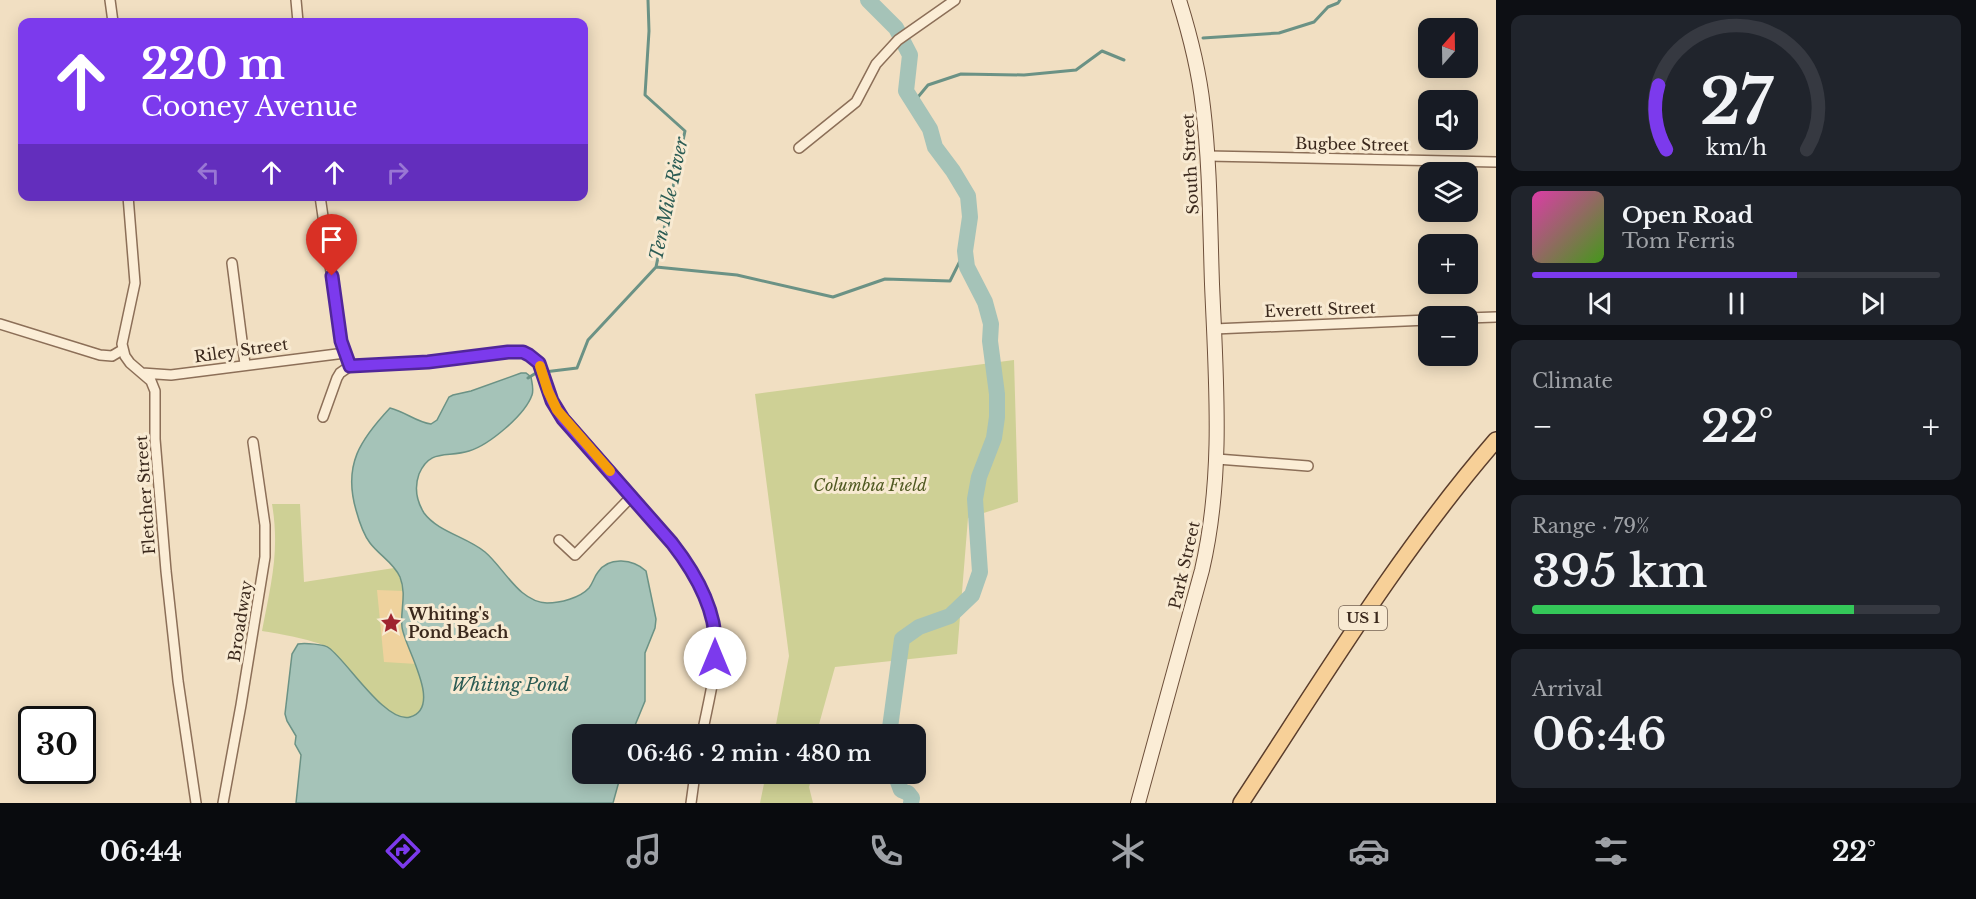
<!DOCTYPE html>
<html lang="en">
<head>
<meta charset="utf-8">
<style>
	body { margin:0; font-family:"Libre Baskerville",serif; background:#20242c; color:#f1f3f6; height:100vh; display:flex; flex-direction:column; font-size:22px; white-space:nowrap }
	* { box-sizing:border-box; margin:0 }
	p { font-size:20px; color:#9ea1a6 }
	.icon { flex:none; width:33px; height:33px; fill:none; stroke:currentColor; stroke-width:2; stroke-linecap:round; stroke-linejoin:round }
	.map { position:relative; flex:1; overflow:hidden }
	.side { display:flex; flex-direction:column; gap:15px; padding:15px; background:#0d0f14; width:480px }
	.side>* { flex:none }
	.top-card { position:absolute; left:18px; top:18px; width:570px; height:183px; border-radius:12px; box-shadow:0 3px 15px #0003; background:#7c3aed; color:#fff; overflow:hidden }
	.needle { width:39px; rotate:20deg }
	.controls { position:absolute; left:1418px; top:18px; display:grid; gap:12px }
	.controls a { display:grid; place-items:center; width:60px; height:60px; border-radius:12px; background:#171b24; box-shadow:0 3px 15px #0003; font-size:30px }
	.speed { position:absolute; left:18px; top:706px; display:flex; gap:12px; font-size:30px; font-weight:700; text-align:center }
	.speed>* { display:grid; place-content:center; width:78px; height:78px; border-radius:50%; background:#171b24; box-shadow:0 3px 15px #0003; line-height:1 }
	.speed .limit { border:3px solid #111; border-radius:9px; background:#fff; color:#111 }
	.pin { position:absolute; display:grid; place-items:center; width:51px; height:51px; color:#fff; margin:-62px -26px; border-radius:50% 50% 50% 0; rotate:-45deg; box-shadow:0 0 6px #0007 }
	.pin .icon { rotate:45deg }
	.me { position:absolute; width:66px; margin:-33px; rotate:0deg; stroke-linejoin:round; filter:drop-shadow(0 0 4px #0008) }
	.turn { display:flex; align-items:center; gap:21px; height:126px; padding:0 24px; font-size:27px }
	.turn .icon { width:78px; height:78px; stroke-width:2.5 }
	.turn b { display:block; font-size:42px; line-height:51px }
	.lanes { display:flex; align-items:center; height:57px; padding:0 24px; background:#0003; justify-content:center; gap:30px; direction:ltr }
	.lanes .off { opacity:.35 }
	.big { font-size:45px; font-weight:600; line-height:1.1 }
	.side .tile { flex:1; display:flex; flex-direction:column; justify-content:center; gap:9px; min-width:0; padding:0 21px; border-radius:12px; background:#20242c }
	.side .dial { align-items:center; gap:0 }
	.dial svg { height:156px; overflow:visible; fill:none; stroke:#363941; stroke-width:7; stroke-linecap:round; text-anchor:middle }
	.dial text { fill:#f1f3f6; stroke:none }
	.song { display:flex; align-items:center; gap:18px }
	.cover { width:72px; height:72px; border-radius:9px; background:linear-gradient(135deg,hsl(320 70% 55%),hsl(100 70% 35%)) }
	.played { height:6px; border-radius:3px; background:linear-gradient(90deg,#7c3aed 65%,#363941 65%) }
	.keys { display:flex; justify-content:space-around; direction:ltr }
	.heat { display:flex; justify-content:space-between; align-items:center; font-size:33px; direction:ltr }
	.charge { height:9px; border-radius:4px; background:linear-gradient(90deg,#34c759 79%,#363941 0) }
	.trip { position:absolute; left:572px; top:724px; width:354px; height:60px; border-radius:12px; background:#171b24; box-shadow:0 3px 15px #0003; font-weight:600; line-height:60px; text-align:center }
	.tabs { display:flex; height:96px; justify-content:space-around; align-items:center; background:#090b0e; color:#9ea1a6 }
	.tabs .icon { width:42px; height:42px }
	.tabs .selected { color:#7c3aed }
	.tabs b { font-size:27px; color:#f1f3f6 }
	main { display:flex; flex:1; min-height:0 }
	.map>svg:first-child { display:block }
</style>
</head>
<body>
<main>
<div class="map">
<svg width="1496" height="803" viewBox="0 0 1496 803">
	<rect width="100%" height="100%" fill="#f1dfc2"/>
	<path fill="#ced095" d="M1014 360 1018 502 968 518 957 654 835 667 816 735H774L789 656 755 394Z
		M272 504H300L304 582 394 568C409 587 400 605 402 627 403 633 406 638 409 644 416 663 429 691 421 712 417 714 413 717 408 718 385 722 346 663 330 649 321 641 276 633 262 631 271 584 280 551 272 504Z
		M766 774H813L809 787 813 803H760Z"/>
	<path fill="#efd29d" d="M377 590 404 591 402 627 417 664 384 662Z"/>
	<path fill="#a5c3b8" stroke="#6b9285" stroke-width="1.5" d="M521 373H526L531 377C532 383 534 389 532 395 525 415 489 445 469 451 447 458 430 448 419 474 414 488 416 500 424 513 438 532 467 537 485 552 504 568 519 602 547 603 560 603 580 598 589 588 593 583 594 577 598 572 609 556 633 559 646 571L656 619 655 628 645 653V701L631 735H582V774H621L613 803H296L301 755 295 744 296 736 287 721 285 714 292 654 298 644C304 643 325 644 329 648 347 661 386 724 410 717 444 707 404 647 402 627 400 610 407 595 400 577 394 563 379 555 370 543 363 534 359 521 356 510 343 465 360 440 390 408 406 412 416 422 431 424L437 420 449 397 453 395 471 391Z"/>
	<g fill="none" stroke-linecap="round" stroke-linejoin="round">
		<path stroke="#6b9285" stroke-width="3" d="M1203 38 1279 33 1314 22 1328 7 1338 3 1340 0
			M913 103 928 85 961 74 1024 75 1076 70 1102 51 1124 60
			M656 267 737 275 833 297 885 279 950 281 965 251
			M528 378 536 373 577 368 588 340 656 267 685 131 645 95 649 31 648 0"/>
		<path stroke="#a5c3b8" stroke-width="16" d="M868 0 896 28 910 55 906 91 930 129 935 147 953 171 968 196 970 217 965 251 967 267 985 302 991 324 990 341 997 394V417L994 438 979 477 975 499 980 572 972 595 950 616 919 627 902 639 889 735
			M895 774 901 790 908 793 912 798 911 803"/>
		<defs>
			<path id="minor" d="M110 0 113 22
				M296 0 298 22
				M799 148 856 102 876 64 898 40 955 0
				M1207 156 1496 162
				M128 196 135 283 122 344 125 356 130 363 151 381 155 391V439L166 571 178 681 196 803
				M320 196 341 341 350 366
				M232 263 245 364
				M1467 318 1496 317
				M0 324 100 355 112 356 122 350
				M1214 329 1428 320
				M142 373 171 375 345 353
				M323 417 337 378 340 373 350 366 427 362 508 352H523L529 355 539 363 548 391 557 410 673 543C694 571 716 607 716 643 717 672 707 707 702 735
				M1217 459 1308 466
				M559 540 575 555 632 496
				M223 803 241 705 265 557V525L253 442
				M691 803 695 774"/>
			<path id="secondary" d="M1138 803 1202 570C1224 475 1216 380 1212 284 1210 225 1210 165 1203 107 1199 71 1190 35 1179 0"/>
			<path id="primary" d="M1241 803C1322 680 1399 552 1496 440"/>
		</defs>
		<use href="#minor" stroke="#8c6f58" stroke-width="12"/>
		<use href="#secondary" stroke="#6e503b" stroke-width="16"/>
		<use href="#primary" stroke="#5a3d2c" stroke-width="18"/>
		<use href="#minor" stroke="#fbedd6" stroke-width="9"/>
		<use href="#secondary" stroke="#fbedd6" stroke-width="14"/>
		<use href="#primary" stroke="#f7d098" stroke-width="15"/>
	</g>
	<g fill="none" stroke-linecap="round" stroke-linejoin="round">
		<defs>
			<path id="route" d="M332 276 341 341 350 366 428 362 508 352H523L529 355 539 363 552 401 563 419 672 543C697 575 720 616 715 658"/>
		</defs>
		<use href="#route" stroke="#51269a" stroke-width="15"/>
		<use href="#route" stroke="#7c3aed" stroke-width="10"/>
		<path stroke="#f59e0b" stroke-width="10" d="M540 366 548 391 557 410 610 471"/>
	</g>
	<defs>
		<symbol id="sight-bare" viewBox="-9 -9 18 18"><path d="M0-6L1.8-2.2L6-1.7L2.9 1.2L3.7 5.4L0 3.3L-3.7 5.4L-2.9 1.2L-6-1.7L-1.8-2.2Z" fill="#9f2430" stroke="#f8ead2" stroke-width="2.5" paint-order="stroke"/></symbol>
	</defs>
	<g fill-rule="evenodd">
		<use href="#sight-bare" x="376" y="608" width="30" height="30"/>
	</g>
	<g text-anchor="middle" stroke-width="6" stroke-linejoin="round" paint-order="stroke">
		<rect fill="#f8ead2" stroke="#746353" stroke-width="1.5" x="1339" y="606" width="48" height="24" rx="4.5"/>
		<g font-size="15" font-weight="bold" fill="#3b291d">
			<text x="1363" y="623">US 1</text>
		</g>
		<g font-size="16" fill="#3b291d" stroke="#f8ead2">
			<text transform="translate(1352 144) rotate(1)" y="6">Bugbee Street</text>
			<text transform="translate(1190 164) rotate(-93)" y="6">South Street</text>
			<text transform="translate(1320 309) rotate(-2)" y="6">Everett Street</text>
			<text transform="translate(241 350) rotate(-8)" y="6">Riley Street</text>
			<text transform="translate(145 495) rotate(-94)" y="6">Fletcher Street</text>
			<text transform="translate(1184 565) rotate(-77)" y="6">Park Street</text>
			<text transform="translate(240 621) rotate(-81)" y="6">Broadway</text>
		</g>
		<g font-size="16" font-style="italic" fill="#505922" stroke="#f8ead2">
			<text x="870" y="491">Columbia Field</text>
		</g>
		<g font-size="16" font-weight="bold" fill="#3b291d" stroke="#f8ead2" text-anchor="start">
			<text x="408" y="620">Whiting's<tspan x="408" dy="18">Pond Beach</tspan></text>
		</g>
		<g font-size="18" font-style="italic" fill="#2b5c54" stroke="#f8ead2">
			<text transform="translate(669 199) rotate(-78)" y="6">Ten Mile River</text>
			<text x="510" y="691">Whiting Pond</text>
		</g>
	</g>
</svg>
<div class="controls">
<a><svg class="needle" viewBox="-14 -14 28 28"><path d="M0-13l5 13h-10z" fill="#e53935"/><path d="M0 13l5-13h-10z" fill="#9ea1a6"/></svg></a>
<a><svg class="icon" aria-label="sound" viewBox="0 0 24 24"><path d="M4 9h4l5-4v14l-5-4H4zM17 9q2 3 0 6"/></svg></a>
<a><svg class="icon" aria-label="layers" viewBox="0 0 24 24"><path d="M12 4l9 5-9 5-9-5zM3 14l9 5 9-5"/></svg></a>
<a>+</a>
<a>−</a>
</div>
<div class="speed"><div class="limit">30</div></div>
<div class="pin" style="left:332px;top:276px;background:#d93025"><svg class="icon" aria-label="arrive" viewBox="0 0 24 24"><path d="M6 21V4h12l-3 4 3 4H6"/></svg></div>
<svg class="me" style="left:715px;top:658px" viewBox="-20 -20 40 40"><circle r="19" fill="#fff"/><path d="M0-13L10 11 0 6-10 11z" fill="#7c3aed"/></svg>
<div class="trip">06:46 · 2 min · 480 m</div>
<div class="top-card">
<div class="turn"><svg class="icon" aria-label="ahead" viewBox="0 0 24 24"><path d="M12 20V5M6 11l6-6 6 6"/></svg><div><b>220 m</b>Cooney Avenue</div></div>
<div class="lanes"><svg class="icon off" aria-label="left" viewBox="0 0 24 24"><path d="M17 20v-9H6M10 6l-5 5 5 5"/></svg><svg class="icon" aria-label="ahead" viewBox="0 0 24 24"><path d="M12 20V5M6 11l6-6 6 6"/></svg><svg class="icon" aria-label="ahead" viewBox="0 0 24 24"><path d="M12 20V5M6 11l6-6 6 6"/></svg><svg class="icon off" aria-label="right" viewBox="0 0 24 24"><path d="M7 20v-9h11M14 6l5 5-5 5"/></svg></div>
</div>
</div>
<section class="side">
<div class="tile dial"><svg viewBox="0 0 100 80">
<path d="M14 69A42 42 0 1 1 86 69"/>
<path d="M14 69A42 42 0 0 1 10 36" stroke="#7c3aed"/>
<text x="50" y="56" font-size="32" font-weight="700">27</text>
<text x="50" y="72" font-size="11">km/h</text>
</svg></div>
<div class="tile">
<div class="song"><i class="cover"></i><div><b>Open Road</b><p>Tom Ferris</p></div></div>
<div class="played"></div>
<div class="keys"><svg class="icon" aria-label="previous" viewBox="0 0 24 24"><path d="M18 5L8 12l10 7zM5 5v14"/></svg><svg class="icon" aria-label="pause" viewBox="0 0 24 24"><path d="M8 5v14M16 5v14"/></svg><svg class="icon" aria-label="next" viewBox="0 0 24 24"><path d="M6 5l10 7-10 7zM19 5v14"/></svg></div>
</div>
<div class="tile"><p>Climate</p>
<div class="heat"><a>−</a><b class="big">22°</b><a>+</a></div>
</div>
<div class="tile"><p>Range · 79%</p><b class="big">395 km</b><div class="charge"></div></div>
<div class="tile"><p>Arrival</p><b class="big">06:46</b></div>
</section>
</main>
<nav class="tabs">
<b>06:44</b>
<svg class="icon selected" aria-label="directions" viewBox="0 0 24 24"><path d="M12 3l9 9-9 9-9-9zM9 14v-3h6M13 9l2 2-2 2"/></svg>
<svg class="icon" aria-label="music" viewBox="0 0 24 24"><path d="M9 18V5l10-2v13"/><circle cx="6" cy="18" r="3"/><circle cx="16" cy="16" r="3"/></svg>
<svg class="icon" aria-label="phone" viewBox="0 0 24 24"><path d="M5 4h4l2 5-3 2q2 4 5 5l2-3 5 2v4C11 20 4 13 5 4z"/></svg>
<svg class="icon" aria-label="climate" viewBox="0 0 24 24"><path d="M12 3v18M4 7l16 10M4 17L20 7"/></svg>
<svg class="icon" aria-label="car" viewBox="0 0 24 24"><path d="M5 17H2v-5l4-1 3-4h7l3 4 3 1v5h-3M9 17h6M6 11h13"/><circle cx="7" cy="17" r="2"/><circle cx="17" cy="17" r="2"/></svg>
<svg class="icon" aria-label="filters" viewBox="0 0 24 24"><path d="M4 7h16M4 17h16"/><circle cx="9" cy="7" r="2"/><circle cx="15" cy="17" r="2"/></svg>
<b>22°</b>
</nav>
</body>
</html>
